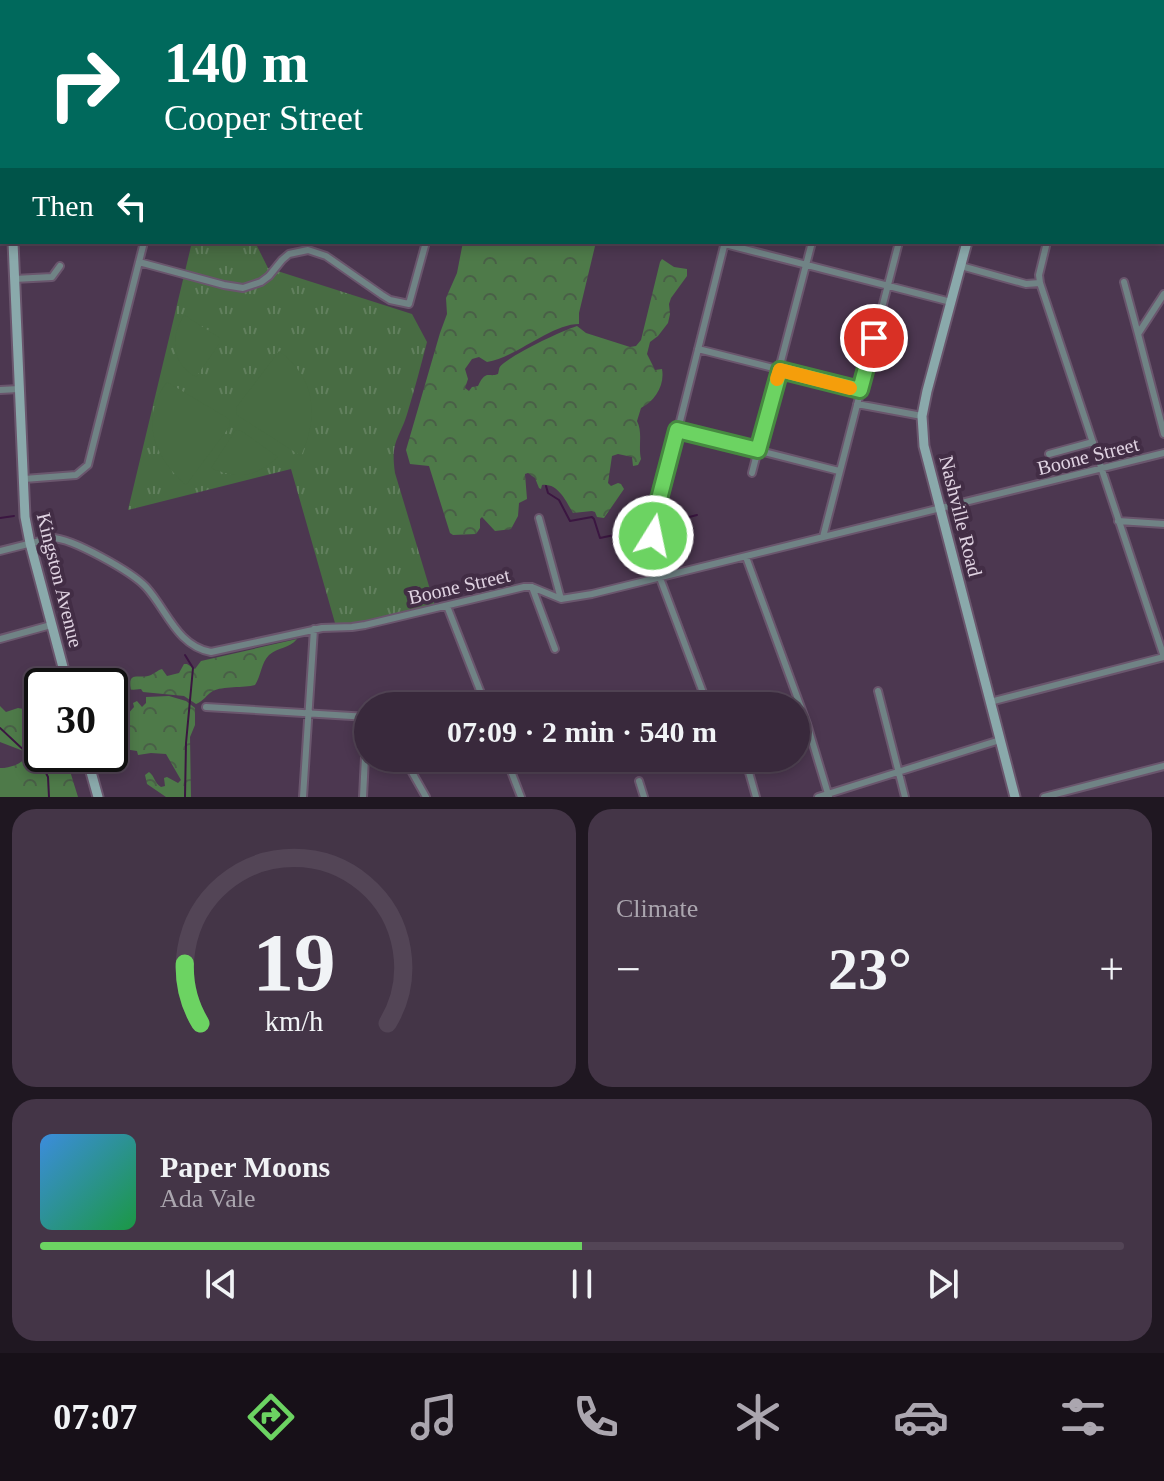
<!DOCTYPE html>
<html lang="en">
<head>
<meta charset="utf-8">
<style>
	body { margin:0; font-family:"Times New Roman",serif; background:#443547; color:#f1f3f6; height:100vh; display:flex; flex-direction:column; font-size:30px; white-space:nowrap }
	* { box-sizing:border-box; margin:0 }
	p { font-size:26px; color:#aba6af }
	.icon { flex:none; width:44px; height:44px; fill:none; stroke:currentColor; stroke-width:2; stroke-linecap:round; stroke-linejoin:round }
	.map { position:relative; height:797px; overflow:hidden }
	.sheet { display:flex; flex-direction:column; gap:12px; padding:12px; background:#1f1721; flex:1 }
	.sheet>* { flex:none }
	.top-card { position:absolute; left:0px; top:0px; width:1164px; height:244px; box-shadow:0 4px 12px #0003,0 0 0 2px #534556; background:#00695c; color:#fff; overflow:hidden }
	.speed { position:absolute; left:24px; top:668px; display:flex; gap:16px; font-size:40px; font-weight:700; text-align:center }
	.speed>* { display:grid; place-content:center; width:104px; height:104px; border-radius:50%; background:#39293c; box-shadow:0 4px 12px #0003,0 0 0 2px #534556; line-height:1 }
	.speed .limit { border:4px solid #111; border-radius:12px; background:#fff; color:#111 }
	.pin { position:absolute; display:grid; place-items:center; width:68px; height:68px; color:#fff; margin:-34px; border:4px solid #fff; border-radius:50%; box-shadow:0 2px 8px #0007 }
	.me { position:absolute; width:88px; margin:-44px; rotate:10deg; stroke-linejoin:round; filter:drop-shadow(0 0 6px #0008) }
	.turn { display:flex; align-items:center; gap:28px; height:168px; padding:0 32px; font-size:36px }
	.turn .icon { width:104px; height:104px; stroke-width:2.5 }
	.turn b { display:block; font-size:56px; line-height:68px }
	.then { display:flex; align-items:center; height:76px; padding:0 32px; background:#0003; gap:16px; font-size:30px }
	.big { font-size:60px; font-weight:700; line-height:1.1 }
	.sheet .widget { flex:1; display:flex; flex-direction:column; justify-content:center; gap:12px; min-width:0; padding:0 28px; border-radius:24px; background:#443547 }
	.sheet .dial { align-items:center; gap:0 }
	.dial svg { height:208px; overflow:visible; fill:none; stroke:#534556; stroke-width:7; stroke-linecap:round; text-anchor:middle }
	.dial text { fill:#f1f3f6; stroke:none }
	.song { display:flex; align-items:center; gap:24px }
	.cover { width:96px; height:96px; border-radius:12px; background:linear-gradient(135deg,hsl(210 70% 55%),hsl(140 70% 35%)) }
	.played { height:8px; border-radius:4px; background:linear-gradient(90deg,#6cd362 50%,#534556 50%) }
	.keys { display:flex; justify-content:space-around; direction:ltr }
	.heat { display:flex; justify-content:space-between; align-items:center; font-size:44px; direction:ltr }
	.sheet .tiles { flex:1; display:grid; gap:12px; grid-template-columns:1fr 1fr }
	.widget:last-child { grid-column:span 2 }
	.trip { position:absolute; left:354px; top:692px; width:456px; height:80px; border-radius:40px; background:#39293c; box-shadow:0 4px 12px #0003,0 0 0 2px #534556; font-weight:700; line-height:80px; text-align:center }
	.dock { display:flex; height:128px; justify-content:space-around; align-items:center; background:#171018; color:#aba6af }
	.dock .icon { width:56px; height:56px }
	.dock .selected { color:#6cd362 }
	.dock b { font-size:36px; color:#f1f3f6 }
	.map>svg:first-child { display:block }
</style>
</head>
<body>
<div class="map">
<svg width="1164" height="797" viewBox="0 0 1164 797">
	<defs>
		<pattern id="grass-tufts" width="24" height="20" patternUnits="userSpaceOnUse" patternTransform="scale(2)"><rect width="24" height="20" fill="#486c43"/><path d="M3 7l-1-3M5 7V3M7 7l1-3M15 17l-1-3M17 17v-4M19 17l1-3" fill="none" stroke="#62805e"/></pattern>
		<pattern id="forest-crowns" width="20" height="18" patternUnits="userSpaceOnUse" patternTransform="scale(2)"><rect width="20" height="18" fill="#4e7a49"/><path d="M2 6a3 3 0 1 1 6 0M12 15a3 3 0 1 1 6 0" fill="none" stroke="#495f47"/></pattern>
	</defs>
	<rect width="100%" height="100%" fill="#4c3750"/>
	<path fill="url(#grass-tufts)" d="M192 242H246L257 246 268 268 412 314 427 342C421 365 415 388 408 411 400 439 390 440 395 473L435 606 348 625 335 623 291 469 128 510Z"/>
	<path fill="url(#forest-crowns)" d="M463 242H596L579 313V324C551 324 517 357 487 362L479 357 472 359 465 369 468 379 465 388 469 391 472 387 478 386C486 369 489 378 498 374 500 367 498 368 504 363 518 352 559 332 577 326L586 333 630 347 636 346 641 340 660 262 662 259 674 267 687 269V276L671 298 669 304 670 314 668 323 658 336 650 342 647 354 655 370 662 369C665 385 655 401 641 408L637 421C643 433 638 446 641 459L638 465 633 466 632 457 618 454 612 456 608 483 611 486 618 483 621 484 624 489 604 518 597 517 595 512 592 511 573 513C566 501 558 483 542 485L541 489 539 488 535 478 528 473 525 474 527 499 519 503 518 516 511 529 495 531 482 517 480 519V528L476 534 453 535 450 533 429 466 410 464 406 450 440 333 447 314 446 298 457 273Z
		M297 639C289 649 278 647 269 655 261 663 261 676 255 685 244 688 222 686 213 691 206 695 204 701 196 704L184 696 143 692 141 689 131 690C127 669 140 680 151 675 155 673 158 670 162 669L167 676 179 673 184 664H187L195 669 201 661Z
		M169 696 186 701 195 708V725L190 737 191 797H166L147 784 145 775 149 772C155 776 154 783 161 787L165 786 164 778 167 777 178 783 181 780 166 754 151 753 138 755 137 751 124 749C118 740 118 726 122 716L127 715 134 707 133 703 137 701 142 707 146 703V697Z
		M0 706 6 712 18 708 23 709 33 735 39 744 36 751 32 749 26 752 0 742Z
		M26 758 44 773 50 774 70 771 78 797H0V768C9 768 19 765 26 758Z"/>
	<path fill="#486c43" d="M184 315 220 338 219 344 196 377C171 364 170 337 184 315Z
		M279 351C316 379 319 415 301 456L237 415 236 408Z
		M167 382 229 419 230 426 186 485C154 457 139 419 167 382Z
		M240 430 278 457C255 477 239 480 211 468L235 431Z"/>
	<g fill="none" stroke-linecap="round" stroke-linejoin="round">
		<path stroke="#3b1641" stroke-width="2" d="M546 486 548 493 559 500 570 521 592 517 594 519 600 538 652 527
			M0 518 14 516
			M658 525 697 515
			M185 655 193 668 186 743 185 797
			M0 728 44 769 48 777 49 797"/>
		<defs>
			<path id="street" d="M363 0 365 2
				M883 0 891 2
				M204 2 205 0
				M300 2 301 0
				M482 2 483 0
				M687 2 688 0
				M774 2 775 0
				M860 2 861 0
				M947 2 948 0
				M1114 2 1115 0
				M1162 71 1164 72
				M1162 101 1164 97
				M1047 242 1039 275 1040 283 1164 657
				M725 244 951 302
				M139 262 224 285 243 288 261 282 269 276 282 260 289 254 308 250 326 256 382 295 390 300 409 304 426 242
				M961 266 1026 284 1040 283
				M14 279 52 277 60 266
				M1124 282 1138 334
				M1164 294 1138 334 1164 434
				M698 349 860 390
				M0 390 19 389
				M857 404 922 416
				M677 430 839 471
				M1049 454 1093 442
				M752 473 812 242
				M24 479 76 475 88 465 144 242
				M539 518 561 599
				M1118 521 1164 524
				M823 537 899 242
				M0 551 52 538C72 538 132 572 146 587 167 610 177 646 211 652L322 628 352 627 365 625 524 587H532L561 599 592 594 1164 453
				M746 557 807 724 829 797
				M532 587 555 649
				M447 606 486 706
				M0 639 51 625
				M878 691 905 797
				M990 702 1164 657
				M708 706 660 578 653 529 725 242
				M206 707 368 717
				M404 758 426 797
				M506 758 521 797
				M745 758 756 797
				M639 781 644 797
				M303 797 314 629
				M363 797 367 717
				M818 797 1000 740
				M1044 797 1164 766"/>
			<path id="secondary" d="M3 0V2
				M1031 2 1032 0
				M13 242 25 517 30 543 68 686
				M967 242 927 391 922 416 924 446 1015 797
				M86 754 98 797"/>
			<path id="primary" d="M664 0 669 2
				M1162 193 1164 194"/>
		</defs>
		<use href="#street" stroke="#6a566d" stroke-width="10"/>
		<use href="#secondary" stroke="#6a566d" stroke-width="13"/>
		<use href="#primary" stroke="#6a566d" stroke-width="14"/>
		<use href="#street" stroke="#708385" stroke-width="6"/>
		<use href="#secondary" stroke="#8aa9ab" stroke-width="9"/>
		<use href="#primary" stroke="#9dc6c9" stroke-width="10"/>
	</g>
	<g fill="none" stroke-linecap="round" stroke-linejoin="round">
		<defs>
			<path id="route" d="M653 536V522L677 430 758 450 780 370 860 390 874 338"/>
		</defs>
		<use href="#route" stroke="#468940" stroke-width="20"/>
		<use href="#route" stroke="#6cd362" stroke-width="14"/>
		<path stroke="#f59e0b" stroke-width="14" d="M777 379 780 370 850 388"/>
	</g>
	<g text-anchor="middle" stroke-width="8" stroke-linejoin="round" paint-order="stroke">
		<g font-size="20" fill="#e0d3e2" stroke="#422d45">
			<text transform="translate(1088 456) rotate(-14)" y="7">Boone Street</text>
			<text transform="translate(961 516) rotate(76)" y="7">Nashville Road</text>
			<text transform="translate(60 580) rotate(76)" y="7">Kingston Avenue</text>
			<text transform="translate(459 586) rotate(-13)" y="7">Boone Street</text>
		</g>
	</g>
</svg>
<div class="speed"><div class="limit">30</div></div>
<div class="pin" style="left:874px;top:338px;background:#d93025"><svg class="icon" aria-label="arrive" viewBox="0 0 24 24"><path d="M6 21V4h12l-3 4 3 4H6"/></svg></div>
<svg class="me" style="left:653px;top:536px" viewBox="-20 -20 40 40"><circle r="17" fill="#6cd362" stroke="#fff" stroke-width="3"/><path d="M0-11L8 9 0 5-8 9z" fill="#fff"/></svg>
<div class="trip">07:09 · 2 min · 540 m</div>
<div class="top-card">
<div class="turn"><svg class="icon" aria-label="right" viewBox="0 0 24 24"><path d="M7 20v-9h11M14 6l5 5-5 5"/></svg><div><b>140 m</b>Cooper Street</div></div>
<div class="then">Then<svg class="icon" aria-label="left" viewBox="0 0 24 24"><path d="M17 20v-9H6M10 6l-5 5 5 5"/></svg></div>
</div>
</div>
<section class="sheet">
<div class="tiles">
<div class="widget dial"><svg viewBox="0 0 100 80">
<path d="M14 69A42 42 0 1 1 86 69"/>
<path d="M14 69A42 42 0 0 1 8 46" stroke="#6cd362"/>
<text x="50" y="56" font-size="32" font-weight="700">19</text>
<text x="50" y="72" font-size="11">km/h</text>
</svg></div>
<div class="widget"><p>Climate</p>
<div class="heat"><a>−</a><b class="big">23°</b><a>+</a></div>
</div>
<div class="widget">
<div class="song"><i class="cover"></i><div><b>Paper Moons</b><p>Ada Vale</p></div></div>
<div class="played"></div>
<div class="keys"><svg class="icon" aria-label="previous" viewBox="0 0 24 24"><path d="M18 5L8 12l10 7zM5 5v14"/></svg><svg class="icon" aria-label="pause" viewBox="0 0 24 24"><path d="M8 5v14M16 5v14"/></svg><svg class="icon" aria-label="next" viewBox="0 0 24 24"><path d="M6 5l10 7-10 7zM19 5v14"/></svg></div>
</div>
</div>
</section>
<nav class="dock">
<b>07:07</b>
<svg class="icon selected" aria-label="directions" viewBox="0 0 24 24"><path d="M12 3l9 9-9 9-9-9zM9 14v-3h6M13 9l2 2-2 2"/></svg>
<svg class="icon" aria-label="music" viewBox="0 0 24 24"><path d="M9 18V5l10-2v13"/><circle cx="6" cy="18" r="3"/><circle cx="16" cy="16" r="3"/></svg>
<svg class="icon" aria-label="phone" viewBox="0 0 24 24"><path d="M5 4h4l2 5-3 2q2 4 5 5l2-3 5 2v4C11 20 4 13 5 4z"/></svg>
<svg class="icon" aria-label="climate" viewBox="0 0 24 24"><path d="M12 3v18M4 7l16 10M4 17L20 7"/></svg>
<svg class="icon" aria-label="car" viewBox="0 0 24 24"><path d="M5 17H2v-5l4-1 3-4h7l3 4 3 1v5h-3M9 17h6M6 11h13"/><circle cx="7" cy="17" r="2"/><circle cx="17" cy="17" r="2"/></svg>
<svg class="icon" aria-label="filters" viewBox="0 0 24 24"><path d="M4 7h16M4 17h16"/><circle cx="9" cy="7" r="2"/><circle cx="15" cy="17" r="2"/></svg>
</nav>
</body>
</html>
